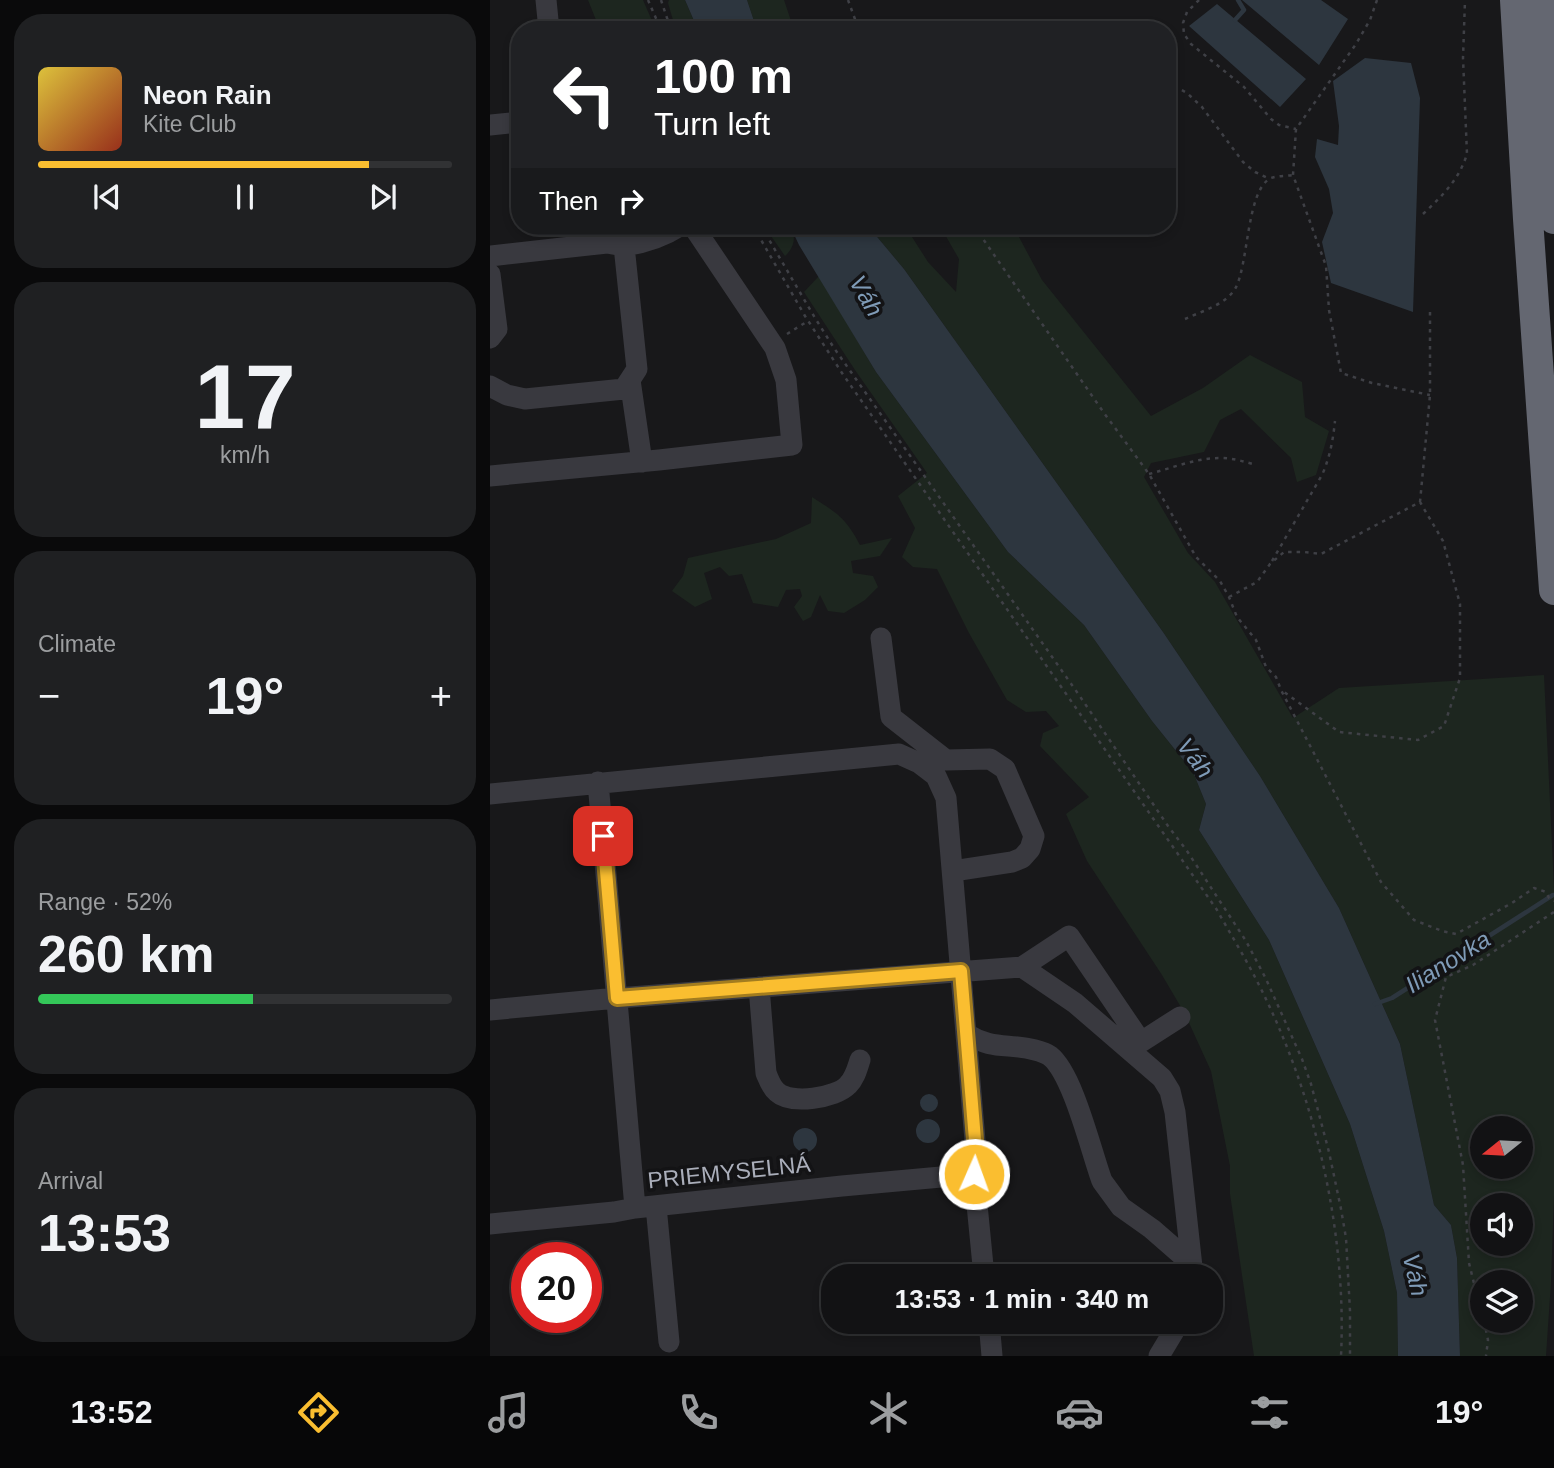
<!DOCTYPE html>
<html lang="en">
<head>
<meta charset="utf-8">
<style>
	body { margin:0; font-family:Arial,sans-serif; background:#1f2022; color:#f1f3f6; height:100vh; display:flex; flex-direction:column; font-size:26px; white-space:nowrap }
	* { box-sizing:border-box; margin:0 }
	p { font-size:23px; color:#9c9ea0 }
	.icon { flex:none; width:38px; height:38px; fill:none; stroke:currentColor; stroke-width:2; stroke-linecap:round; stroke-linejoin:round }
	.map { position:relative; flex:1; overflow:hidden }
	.panel { display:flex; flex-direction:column; gap:14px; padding:14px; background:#0a0a0b; width:490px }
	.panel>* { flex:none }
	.guide { position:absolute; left:21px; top:21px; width:665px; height:214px; border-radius:28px; box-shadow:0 4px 10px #0003,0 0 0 2px #313234; background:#202124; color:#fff; overflow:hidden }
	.needle { width:46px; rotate:252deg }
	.tools { position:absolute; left:980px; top:1116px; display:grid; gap:14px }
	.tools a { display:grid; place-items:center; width:63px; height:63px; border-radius:50%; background:#121214; box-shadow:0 4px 10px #0003,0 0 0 2px #313234; font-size:35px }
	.speed { position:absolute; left:21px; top:1242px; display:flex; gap:14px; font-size:35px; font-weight:700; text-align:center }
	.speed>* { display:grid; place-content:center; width:91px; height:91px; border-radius:50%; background:#121214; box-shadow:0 4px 10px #0003,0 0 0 2px #313234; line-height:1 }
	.speed .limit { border:10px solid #d22; background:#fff; color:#111 }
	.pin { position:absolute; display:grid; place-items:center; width:60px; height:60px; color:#fff; margin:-30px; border-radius:14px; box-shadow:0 4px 10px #0006 }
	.me { position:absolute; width:77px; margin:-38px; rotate:2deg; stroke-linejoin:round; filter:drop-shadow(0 0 5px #0008) }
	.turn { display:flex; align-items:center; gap:24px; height:147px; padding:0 28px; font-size:32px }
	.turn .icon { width:91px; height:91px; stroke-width:2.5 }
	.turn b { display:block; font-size:49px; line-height:60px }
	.then { display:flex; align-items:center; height:66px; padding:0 28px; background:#0003; gap:14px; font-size:26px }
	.big { font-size:52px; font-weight:700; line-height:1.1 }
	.panel .tile { flex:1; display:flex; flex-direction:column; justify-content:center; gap:10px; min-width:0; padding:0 24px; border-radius:28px; background:#1f2022 }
	.panel .dial { align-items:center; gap:0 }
	.dial b { font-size:91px; line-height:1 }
	.song { display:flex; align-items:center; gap:21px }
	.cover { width:84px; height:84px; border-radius:10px; background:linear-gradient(135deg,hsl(50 70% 55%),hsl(10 70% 35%)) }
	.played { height:7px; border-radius:4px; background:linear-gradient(90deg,#fabe30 80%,#313234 80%) }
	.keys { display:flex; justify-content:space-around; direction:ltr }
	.heat { display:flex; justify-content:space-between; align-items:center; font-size:38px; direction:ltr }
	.charge { height:10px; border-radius:5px; background:linear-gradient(90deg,#34c759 52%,#313234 0) }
	.trip { position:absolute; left:331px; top:1264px; width:402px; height:70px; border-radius:28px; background:#121214; box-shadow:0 4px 10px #0003,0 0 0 2px #313234; font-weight:700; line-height:70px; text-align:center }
	.tabs { display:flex; height:112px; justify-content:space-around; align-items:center; background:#070708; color:#9c9ea0 }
	.tabs .icon { width:49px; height:49px }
	.tabs .current { color:#fabe30 }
	.tabs b { font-size:32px; color:#f1f3f6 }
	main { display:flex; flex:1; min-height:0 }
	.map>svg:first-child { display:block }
</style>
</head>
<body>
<main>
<section class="panel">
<div class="tile">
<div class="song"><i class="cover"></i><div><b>Neon Rain</b><p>Kite Club</p></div></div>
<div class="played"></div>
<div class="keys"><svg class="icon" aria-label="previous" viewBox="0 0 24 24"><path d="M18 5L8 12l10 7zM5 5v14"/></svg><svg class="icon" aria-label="pause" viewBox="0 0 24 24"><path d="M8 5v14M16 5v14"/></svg><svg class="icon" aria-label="next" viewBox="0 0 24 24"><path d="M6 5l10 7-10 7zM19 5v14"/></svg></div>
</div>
<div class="tile dial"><b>17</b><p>km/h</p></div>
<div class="tile"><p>Climate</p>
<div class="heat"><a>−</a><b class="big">19°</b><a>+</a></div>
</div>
<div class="tile"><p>Range · 52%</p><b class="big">260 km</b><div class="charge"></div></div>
<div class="tile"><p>Arrival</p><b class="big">13:53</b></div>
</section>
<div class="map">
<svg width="1064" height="1356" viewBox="0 0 1064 1356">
	<rect width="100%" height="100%" fill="#18181a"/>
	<path fill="#1d261f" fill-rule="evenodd" d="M98 0H153L166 30H110Z
		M179 0H195L208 30H201L198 23 183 20 178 3Z
		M257 0H294L304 30H267Z
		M274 226H300C307 236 304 248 295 256Z
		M378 226H415L438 262 466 292 469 259 450 226H523L552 280 661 416 713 388 760 355 812 382 815 417 839 431 826 475 807 482 801 458 751 409 730 420 714 452 661 463 654 477 698 553 725 582 803 718 849 688 1054 675 1064 888V1196L1061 1282 1056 1356H970L967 1258 961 1225 944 1205 910 1044 849 908 770 776 673 632 414 269ZM992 1129H1031V1167H992ZM992 1206H1031V1244H992ZM992 1283H1031V1321H992Z
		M329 276 386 372 518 552 594 625 662 721 703 772 716 804 709 830 779 940 860 1124 894 1231 907 1293 908 1356H764L740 1194V1166L721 1071 695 1014 672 975 597 861 576 814 599 797 550 746 553 733 569 726 556 711 536 712 517 700 479 633 447 569 423 567 412 557 425 528 408 496 437 473 365 370 314 292Z
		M322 497C347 513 356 518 370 545L402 538 390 556 361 561 363 573 383 576 388 587 375 600 354 613 338 611 330 595 321 617 313 621 304 607 312 596 310 589 296 590 288 607 263 603 252 574 239 576 230 567 214 573 222 599 205 607 182 591 193 576 198 558 286 539 321 523Z"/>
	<path fill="#2d363f" d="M195 0H257L267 30H208Z
		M752 0H831L858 19 829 65Z
		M727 4 816 79 790 107 699 26Z
		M875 58 921 63 930 98 923 312 841 283 832 242 843 213 839 189 825 157 827 139 848 145 849 126 843 81Z
		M300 226H378L414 269 673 632 770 776 849 908 910 1044 944 1205 961 1225 967 1258 970 1356H908L907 1293 894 1231 860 1124 779 940 709 830 716 804 703 772 662 721 594 625 518 552 386 372 309 245Z
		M430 1103a9 9 0 1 1 18 0a9 9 0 1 1-18 0Z
		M426 1131a12 12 0 1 1 24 0a12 12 0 1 1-24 0Z
		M303 1140a12 12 0 1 1 24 0a12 12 0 1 1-24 0Z"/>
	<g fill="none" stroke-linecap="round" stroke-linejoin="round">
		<path stroke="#2d363f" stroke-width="4.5" d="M745 20 754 10 748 0
			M885 1004 902 998 1063 895"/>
		<path stroke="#3f4046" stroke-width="2.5" stroke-dasharray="3.5 5" stroke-linecap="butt" d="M158 0 171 30
			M171 0 181 30
			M358 0 369 30
			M709 0 697 12 693 23 694 34 701 44 754 87 781 119 789 125 806 129
			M887 0 880 20 866 44 806 129 803 175 836 266 839 310 851 373 882 383 940 395
			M677 82 697 93 712 107 753 162 765 172 780 179
			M933 214C952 196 969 180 977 154L973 58 975 0
			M263 226 315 316 352 373 727 910C741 935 756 959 769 985 825 1095 857 1232 851 1356
			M271 226 325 318 344 348 589 695 678 826 697 851 756 941 776 979 812 1059 821 1084 839 1152 851 1209 856 1238 860 1311V1356
			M484 226 614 413 659 474 706 557 730 581 739 597 747 617 766 640 776 667 786 677 791 690 891 882 924 920 952 931 966 934 1022 903 1044 888 1056 892 1059 898 1064 901
			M695 319C712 311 735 305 745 289 759 265 756 190 781 178 787 176 796 176 803 175
			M297 334 318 321
			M659 474C682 468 706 458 730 458 742 458 752 461 763 464
			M930 502 940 395V309
			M782 561 832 475C840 457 843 440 845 421
			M739 597 767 582 780 564 794 552H814L831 554 930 502 953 541 970 604V678L954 726 928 740 849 732 794 692
			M992 1316 979 1263 973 1165 945 1020 956 977 983 965 1064 912
			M994 1321 998 1340 996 1356"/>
		<path stroke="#39393f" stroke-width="21" d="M56 0 59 30
			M0 125 30 122
			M134 246C155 243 173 237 190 226
			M0 256 117 243 134 246 147 369 134 389 35 399 17 395 0 386
			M0 274 7 329 0 338
			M140 380 152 462
			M0 476 169 460 302 445 296 380 285 348 203 226
			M391 638 401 717 456 760 500 759 515 769 544 836 540 849 532 858 522 862 463 871
			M108 782 145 1208
			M0 794 409 754 429 763 446 776 456 798 486 1152 484 1174 494 1276
			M532 967 579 936 651 1042 690 1017
			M269 987 276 1073C279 1080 281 1087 287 1092 301 1105 346 1098 358 1085 365 1078 367 1069 370 1060
			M0 1010 127 998 532 967 585 1003 672 1078 680 1091 685 1112 703 1276
			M477 1034C502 1050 518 1043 545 1050 549 1051 556 1053 560 1056 583 1074 601 1151 612 1181L631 1207 662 1229 701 1263
			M166 1206 179 1342
			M0 1224 124 1212 145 1208 352 1186 484 1174
			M499 1321 502 1356
			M669 1356 690 1321"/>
		<path stroke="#646771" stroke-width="30" d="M1025 0 1038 219 1064 590
			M1051 0 1064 219"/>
	</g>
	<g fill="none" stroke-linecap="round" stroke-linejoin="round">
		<defs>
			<path id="route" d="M113 836 127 998 471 971 486 1152 484 1174"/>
		</defs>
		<use href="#route" stroke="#a27c1f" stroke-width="18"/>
		<use href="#route" stroke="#fabe30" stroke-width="12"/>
	</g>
	<g text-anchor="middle" stroke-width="7" stroke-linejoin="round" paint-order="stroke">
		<g font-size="23" fill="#aaaeba" stroke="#131315">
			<text transform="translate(239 1172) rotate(-6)" y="8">PRIEMYSELNÁ</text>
		</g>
		<g font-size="24" font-style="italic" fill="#7f9bb7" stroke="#131315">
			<text transform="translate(376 296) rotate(60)" y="8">Váh</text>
			<text transform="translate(705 758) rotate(53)" y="8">Váh</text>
			<text transform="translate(958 962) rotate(-32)" y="8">Ilianovka</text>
			<text transform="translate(925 1275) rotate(77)" y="8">Váh</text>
		</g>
	</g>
</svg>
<div class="tools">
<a><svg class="needle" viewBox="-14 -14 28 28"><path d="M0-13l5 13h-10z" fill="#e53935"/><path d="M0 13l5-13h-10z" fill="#9c9ea0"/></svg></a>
<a><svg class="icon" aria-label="sound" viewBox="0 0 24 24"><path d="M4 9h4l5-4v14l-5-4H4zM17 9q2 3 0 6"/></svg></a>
<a><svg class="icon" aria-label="layers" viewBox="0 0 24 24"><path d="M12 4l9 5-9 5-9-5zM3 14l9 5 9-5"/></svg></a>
</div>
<div class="speed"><div class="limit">20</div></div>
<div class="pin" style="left:113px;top:836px;background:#d93025"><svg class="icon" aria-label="arrive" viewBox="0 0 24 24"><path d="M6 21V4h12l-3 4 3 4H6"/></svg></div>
<svg class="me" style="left:484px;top:1174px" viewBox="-20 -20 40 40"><circle r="17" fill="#fabe30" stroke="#fff" stroke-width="3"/><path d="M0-11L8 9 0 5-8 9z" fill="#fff"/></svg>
<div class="trip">13:53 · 1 min · 340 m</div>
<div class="guide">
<div class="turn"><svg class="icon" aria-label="left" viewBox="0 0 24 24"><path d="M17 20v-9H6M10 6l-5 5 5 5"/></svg><div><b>100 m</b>Turn left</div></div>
<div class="then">Then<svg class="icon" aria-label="right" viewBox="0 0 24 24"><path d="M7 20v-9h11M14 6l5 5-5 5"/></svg></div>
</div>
</div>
</main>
<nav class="tabs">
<b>13:52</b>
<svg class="icon current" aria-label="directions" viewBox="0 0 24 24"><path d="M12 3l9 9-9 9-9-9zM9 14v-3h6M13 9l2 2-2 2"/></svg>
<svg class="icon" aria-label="music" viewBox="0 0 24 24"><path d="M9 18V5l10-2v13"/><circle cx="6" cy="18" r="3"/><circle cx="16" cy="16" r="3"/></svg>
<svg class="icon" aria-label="phone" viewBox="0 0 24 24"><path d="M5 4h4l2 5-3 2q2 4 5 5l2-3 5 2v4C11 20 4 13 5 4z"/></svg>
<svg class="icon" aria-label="climate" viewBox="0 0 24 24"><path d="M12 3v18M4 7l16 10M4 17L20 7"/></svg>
<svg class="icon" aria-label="car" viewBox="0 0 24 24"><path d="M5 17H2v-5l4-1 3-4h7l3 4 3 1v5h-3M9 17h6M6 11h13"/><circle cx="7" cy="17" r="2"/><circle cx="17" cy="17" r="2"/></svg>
<svg class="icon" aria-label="filters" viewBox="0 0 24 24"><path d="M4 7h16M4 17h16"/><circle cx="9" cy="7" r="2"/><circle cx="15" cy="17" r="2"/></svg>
<b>19°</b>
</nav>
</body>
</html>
